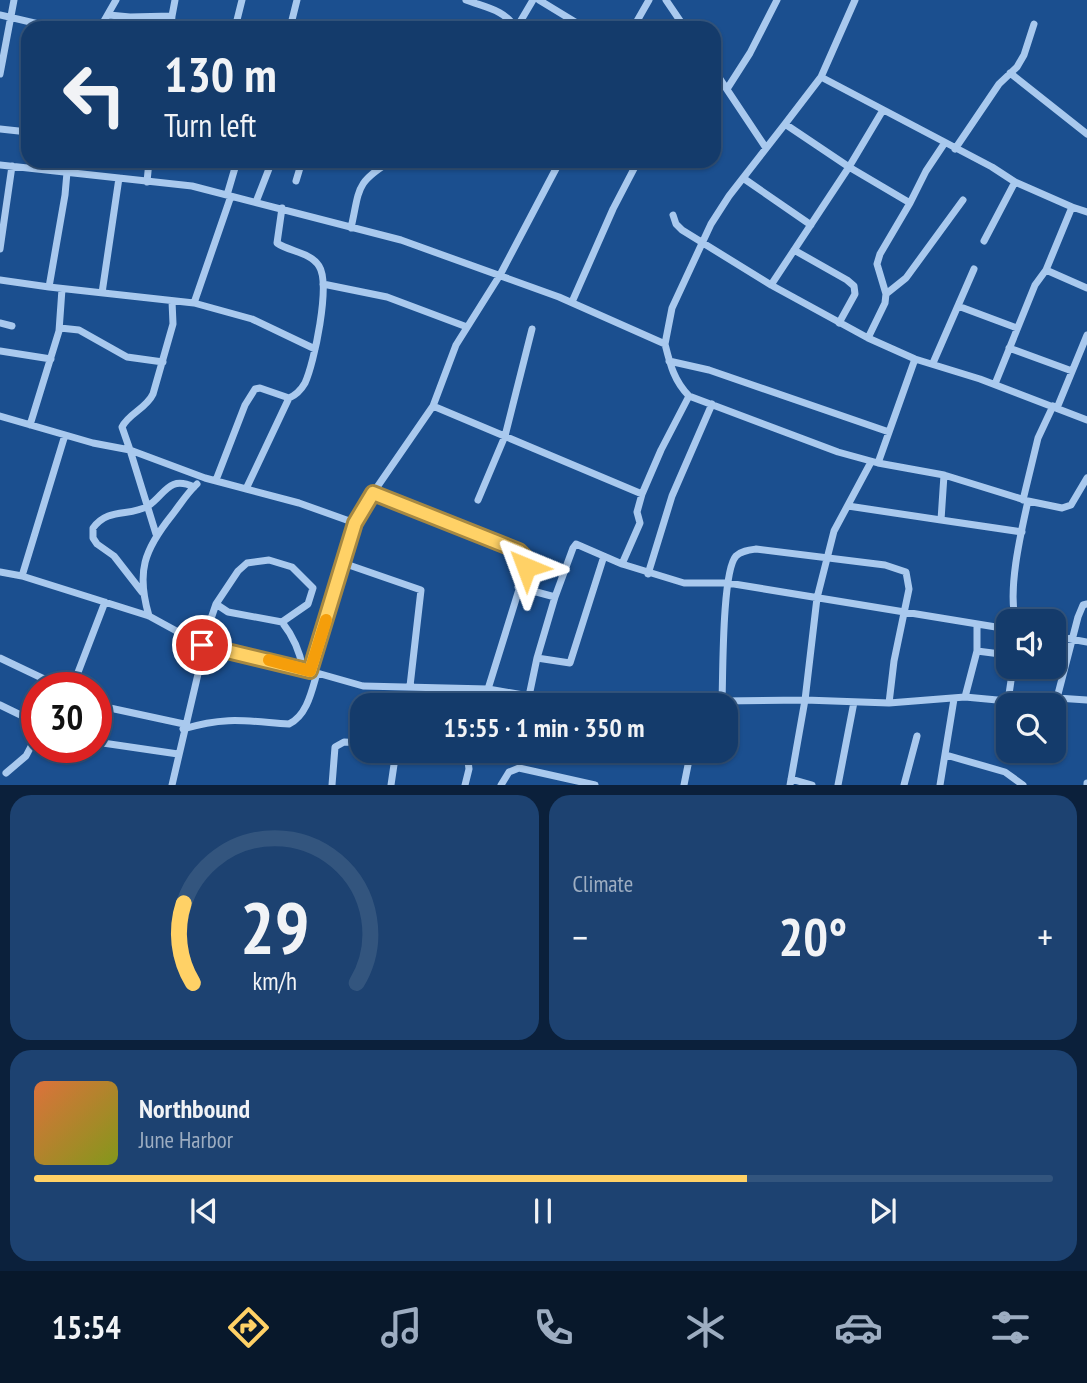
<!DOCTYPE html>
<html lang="en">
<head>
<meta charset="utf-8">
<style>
	body { margin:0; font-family:"PT Sans Narrow",sans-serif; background:#1d4271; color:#f1f3f6; height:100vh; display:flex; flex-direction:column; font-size:26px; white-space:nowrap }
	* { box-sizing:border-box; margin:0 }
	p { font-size:23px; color:#9dadc1 }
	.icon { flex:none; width:38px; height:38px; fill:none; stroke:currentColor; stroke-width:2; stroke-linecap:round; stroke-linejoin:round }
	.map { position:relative; height:785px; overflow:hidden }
	.side { display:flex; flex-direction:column; gap:10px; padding:10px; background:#0b203b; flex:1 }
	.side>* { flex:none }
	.hud { position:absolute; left:21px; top:21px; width:700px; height:147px; border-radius:21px; box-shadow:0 2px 5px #0004,0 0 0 2px #33557e; background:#143b6b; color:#f1f3f6; overflow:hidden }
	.buttons { position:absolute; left:996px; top:609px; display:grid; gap:14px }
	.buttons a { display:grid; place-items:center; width:70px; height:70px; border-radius:14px; background:#143b6b; box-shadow:0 2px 5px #0004,0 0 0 2px #33557e; font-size:35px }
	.speed { position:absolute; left:21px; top:672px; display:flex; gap:14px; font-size:35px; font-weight:700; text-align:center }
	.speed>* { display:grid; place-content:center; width:91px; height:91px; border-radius:50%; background:#143b6b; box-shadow:0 2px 5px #0004,0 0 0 2px #33557e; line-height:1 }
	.speed .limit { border:10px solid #d22; background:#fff; color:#111 }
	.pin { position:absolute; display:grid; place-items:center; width:60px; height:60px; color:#fff; margin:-30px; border:4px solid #fff; border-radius:50%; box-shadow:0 2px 7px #0007 }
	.me { position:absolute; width:77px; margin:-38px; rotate:316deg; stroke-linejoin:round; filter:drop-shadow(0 0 5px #0008) }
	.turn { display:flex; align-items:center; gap:24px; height:147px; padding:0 28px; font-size:32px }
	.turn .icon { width:91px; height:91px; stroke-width:2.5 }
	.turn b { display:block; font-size:49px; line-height:60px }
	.big { font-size:52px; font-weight:700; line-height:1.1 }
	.side .tile { flex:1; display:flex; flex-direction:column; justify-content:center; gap:10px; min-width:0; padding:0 24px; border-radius:21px; background:#1d4271 }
	.side .dial { align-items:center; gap:0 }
	.dial svg { height:182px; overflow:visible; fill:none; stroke:#33557e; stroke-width:7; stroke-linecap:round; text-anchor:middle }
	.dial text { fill:#f1f3f6; stroke:none }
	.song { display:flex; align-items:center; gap:21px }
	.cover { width:84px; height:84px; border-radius:10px; background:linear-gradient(135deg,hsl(20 70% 55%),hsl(70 70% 35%)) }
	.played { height:7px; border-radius:4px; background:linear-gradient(90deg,#ffd166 70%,#33557e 70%) }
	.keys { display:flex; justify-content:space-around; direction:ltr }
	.heat { display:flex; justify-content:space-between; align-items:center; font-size:38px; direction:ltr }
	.side .tiles { flex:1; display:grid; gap:10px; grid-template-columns:1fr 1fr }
	.tile:last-child { grid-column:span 2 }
	.trip { position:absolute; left:350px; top:693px; width:388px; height:70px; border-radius:21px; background:#143b6b; box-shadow:0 2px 5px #0004,0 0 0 2px #33557e; font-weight:700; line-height:70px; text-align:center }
	.tab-bar { display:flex; height:112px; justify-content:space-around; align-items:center; background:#08182b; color:#9dadc1 }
	.tab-bar .icon { width:49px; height:49px }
	.tab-bar .selected { color:#ffd166 }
	.tab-bar b { font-size:32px; color:#f1f3f6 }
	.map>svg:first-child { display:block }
</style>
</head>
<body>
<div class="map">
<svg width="1087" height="785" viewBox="0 0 1087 785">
	<rect width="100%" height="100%" fill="#1b4f8f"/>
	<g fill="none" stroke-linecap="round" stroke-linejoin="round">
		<path stroke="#a9c9ee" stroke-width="7" d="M466 0C484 7 506 10 515 28
			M539 0 585 28
			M666 0 685 28
			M855 0 821 77 992 167 1015 182
			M0 15 56 28
			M109 15 130 17 172 16 175 0
			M514 26 520 22 533 0
			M100 28 116 0
			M171 28 172 16
			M235 28 242 0
			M290 28 297 0
			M633 28 649 0
			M714 70 766 148
			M1010 73 1087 134
			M0 74 14 0
			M727 89 750 53 777 0
			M785 124 821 77
			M0 129 28 132
			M944 144 926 171 910 203 880 254 877 264 886 294 885 303 868 338 915 359 980 379 1087 420
			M955 149 999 84 1017 67 1024 55 1034 24
			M0 165 192 186 401 240 559 297 665 344C670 364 674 381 689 396L661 450 642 494 637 512 640 523 622 564 576 544 573 548 555 597 518 587
			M743 178 811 225
			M296 181 302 161
			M147 182 149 161
			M227 195 237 161
			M256 202 272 161
			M1072 207 1087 212
			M673 215 676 224 682 230 771 285 868 338
			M351 228C360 188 355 183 391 161
			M984 241 1015 182 1072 207 1046 270 1035 285 995 384
			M0 249 12 166
			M794 250 847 280 854 286 855 294 839 323
			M1046 270 1087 288
			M0 280 49 287 65 195 68 161
			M323 284 387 297 467 327
			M771 285 849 167 883 110
			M49 287 194 303 252 319 315 349
			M102 293 119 178
			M886 294 906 278 963 200
			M572 302 613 209 638 161
			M194 303 231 196
			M958 306 1017 328
			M0 323 12 326
			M60 328 79 330 127 357 163 362
			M665 344 672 308 711 224 729 196 785 124 849 167 910 203
			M1009 348 1072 371
			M0 351 51 359
			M669 361 709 370 889 432
			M933 363 974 269
			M689 396 838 452 878 463 944 475 1028 501
			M433 406 456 345 500 275 560 161
			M1057 408 1087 335
			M0 416 93 443 130 450
			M30 425 59 331 62 289
			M130 450 122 427C129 413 146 409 153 394L173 324 172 301
			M878 463 915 359
			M944 475 941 520 1022 532
			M216 480 245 405 255 389 260 388 289 398C296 395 301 390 305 383 314 364 331 284 319 266 310 252 290 252 277 243L282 208
			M246 489 289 398
			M373 493 524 554 526 567 488 689
			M478 500 505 436 532 329
			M1023 500 1038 438 1053 406
			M848 506 941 520
			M156 534 130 450 205 478 299 503 355 523
			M343 563 421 590 410 686
			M622 564 684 583H728L1008 629
			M0 572 22 576 149 616 202 645 303 669 363 686 488 689 529 696 602 703 678 705
			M648 574 672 496 712 404
			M22 576 65 435
			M142 592 114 556 97 544 93 538V528C109 507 129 517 148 506 165 495 168 475 194 487
			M216 604 228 612 282 622
			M149 616C136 572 144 550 172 515 180 505 187 493 197 484
			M1016 621C1007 592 1021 532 1028 501L1062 508 1071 505 1087 478
			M1054 636 1087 642
			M977 651 1008 655
			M0 658 63 688
			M537 658 570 663 604 556
			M310 671 355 523 373 493 433 406 642 494
			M72 688 105 602
			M529 696 537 658 555 597
			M965 697 977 651V625
			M1057 698 1078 617 1083 605 1087 604
			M722 701C723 677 722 571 736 556 741 551 749 550 756 549L885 565 906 572 909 589 894 661 889 703
			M1008 701 1013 667
			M0 705 37 723
			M96 705 184 724
			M687 705 722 701 805 700 889 703 965 697 1008 701 1057 698 1087 700
			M183 729C227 716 246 721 289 724 307 716 312 690 317 673
			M96 742 178 754
			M434 751 468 761 469 769 465 785
			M946 755 1005 772 1023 785
			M6 773 26 756 37 735
			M791 779 812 785
			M172 785 198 674 202 645 216 604 238 571 247 563 269 560 292 567 313 588 308 604 282 622C293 636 300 652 303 669
			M332 785 335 747 344 742 362 743
			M391 785 396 751
			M501 785 509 772 519 768 595 785
			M684 785 689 760 688 751
			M790 785 805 700 817 598 834 531 871 462
			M838 785 854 702
			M904 785 917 736
			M940 785 954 699
			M1087 785V783"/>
	</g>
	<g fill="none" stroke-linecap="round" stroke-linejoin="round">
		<defs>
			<path id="route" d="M202 645 310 671 355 523 373 493 519 551 526 558V567"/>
		</defs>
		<use href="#route" stroke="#a68842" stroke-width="18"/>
		<use href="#route" stroke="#ffd166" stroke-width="12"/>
		<path stroke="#f59e0b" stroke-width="12" d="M269 660 310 671 326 620"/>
	</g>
</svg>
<div class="buttons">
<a><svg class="icon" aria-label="sound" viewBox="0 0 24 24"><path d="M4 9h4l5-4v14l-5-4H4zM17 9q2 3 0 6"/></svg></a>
<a><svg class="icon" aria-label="search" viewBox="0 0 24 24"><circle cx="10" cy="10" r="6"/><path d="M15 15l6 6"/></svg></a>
</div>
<div class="speed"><div class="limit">30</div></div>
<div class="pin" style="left:202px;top:645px;background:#d93025"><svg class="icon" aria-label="arrive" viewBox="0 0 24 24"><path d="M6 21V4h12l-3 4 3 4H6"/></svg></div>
<svg class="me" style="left:526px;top:567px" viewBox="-20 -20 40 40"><path d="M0-17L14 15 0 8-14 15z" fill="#ffd166" stroke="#fff" stroke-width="4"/></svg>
<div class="trip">15:55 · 1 min · 350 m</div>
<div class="hud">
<div class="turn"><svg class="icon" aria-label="left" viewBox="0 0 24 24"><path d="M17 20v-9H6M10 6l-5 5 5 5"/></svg><div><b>130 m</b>Turn left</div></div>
</div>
</div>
<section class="side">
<div class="tiles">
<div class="tile dial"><svg viewBox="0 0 100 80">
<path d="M14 69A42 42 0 1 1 86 69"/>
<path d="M14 69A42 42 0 0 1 10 34" stroke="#ffd166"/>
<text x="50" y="56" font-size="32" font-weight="700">29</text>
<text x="50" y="72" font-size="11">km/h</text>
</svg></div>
<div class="tile"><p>Climate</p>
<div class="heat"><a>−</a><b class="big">20°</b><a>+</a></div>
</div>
<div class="tile">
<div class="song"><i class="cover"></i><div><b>Northbound</b><p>June Harbor</p></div></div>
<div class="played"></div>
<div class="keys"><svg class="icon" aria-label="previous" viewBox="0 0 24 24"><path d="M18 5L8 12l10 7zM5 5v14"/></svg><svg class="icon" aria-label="pause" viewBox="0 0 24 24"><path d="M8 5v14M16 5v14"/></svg><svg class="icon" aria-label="next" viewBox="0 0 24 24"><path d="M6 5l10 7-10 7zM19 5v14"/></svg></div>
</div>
</div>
</section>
<nav class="tab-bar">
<b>15:54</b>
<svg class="icon selected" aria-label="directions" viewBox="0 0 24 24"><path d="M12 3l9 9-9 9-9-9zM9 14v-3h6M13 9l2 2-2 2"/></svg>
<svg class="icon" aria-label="music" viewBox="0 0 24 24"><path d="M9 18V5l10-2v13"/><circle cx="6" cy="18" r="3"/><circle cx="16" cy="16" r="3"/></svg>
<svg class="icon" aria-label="phone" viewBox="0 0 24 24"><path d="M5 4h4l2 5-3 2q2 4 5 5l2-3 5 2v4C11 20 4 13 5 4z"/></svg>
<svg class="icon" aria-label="climate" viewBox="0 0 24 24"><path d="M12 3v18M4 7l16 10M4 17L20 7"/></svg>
<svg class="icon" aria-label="car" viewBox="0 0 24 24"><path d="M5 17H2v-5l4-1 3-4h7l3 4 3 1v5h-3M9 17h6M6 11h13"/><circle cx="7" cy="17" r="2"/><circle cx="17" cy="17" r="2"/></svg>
<svg class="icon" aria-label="filters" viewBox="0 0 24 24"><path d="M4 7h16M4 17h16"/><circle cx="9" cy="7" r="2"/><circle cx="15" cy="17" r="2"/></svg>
</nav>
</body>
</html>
